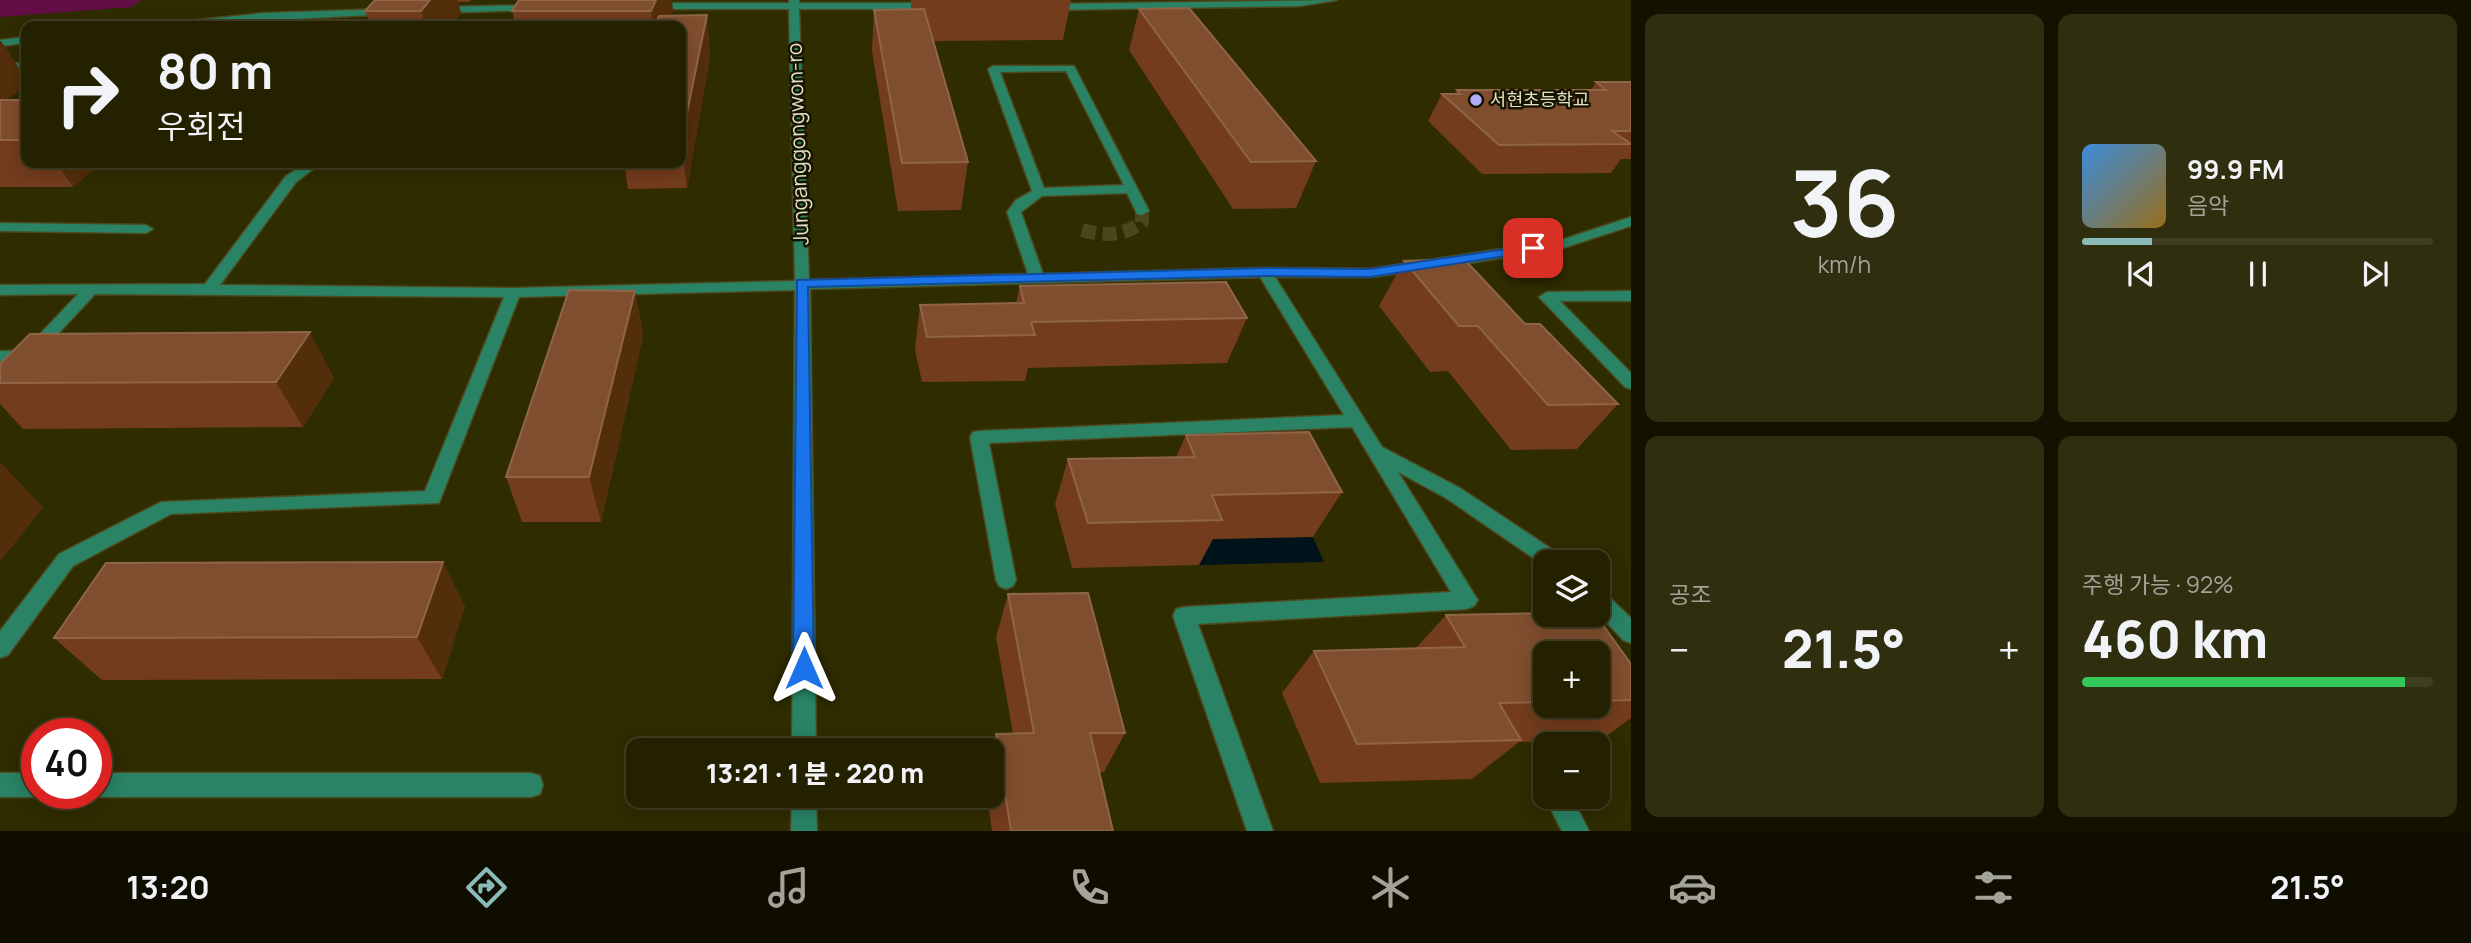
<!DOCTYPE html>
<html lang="ko">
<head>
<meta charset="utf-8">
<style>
	body { margin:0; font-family:Manrope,"Noto Sans KR",sans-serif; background:#2f2e0f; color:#f1f3f6; height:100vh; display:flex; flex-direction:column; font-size:26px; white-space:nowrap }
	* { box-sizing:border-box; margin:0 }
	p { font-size:23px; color:#a3a399 }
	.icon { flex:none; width:38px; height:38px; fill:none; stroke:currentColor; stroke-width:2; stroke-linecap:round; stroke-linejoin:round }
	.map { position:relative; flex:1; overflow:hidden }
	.panel { display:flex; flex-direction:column; gap:14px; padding:14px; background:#131200; width:840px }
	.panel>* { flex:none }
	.top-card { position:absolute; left:21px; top:21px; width:665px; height:147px; border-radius:14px; box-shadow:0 4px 18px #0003,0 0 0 2px #403e22; background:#232100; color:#f1f3f6; overflow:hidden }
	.controls { position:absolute; left:1533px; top:550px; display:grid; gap:14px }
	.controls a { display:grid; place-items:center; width:77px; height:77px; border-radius:14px; background:#232100; box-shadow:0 4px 18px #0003,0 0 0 2px #403e22; font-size:35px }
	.speed { position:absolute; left:21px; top:718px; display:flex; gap:14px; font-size:35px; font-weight:700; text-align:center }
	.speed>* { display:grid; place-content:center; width:91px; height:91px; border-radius:50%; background:#232100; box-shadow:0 4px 18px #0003,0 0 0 2px #403e22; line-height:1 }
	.speed .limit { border:10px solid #d22; background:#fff; color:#111 }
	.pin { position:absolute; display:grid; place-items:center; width:60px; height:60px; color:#fff; margin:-30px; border-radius:14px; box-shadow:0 4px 10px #0006 }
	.me { position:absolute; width:77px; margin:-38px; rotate:0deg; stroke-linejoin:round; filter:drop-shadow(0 0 5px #0008) }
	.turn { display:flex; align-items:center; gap:24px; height:147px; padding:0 21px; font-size:32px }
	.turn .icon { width:91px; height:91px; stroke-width:2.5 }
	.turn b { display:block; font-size:49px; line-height:60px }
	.big { font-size:52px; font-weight:800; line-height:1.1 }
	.panel .tile { flex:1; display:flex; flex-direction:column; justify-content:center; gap:10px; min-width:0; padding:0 24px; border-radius:14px; background:#2f2e0f }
	.panel .dial { align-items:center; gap:0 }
	.dial b { font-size:91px; line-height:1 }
	.song { display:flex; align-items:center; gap:21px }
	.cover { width:84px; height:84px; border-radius:10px; background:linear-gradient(135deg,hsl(210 70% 55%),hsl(40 70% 35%)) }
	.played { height:7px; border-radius:4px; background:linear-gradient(90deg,#8bbbb9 20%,#403e22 20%) }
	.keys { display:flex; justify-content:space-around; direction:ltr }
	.heat { display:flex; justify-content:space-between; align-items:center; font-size:38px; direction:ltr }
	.charge { height:10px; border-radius:5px; background:linear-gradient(90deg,#34c759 92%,#403e22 0) }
	.panel .tiles { flex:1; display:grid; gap:14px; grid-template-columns:repeat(2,1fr) }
	.trip { position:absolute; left:626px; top:738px; width:378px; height:70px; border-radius:14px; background:#232100; box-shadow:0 4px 18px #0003,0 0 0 2px #403e22; font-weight:800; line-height:70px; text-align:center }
	.menu { display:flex; height:112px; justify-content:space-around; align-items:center; background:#0e0d00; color:#a3a399 }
	.menu .icon { width:49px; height:49px }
	.menu .selected { color:#8bbbb9 }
	.menu b { font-size:32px; color:#f1f3f6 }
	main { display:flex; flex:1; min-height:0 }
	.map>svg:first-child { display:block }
</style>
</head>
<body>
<main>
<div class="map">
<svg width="1631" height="831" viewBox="0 0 1631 831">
	<rect width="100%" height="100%" fill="#2f2c00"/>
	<path fill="#610f45" d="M0 0H141L132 7 0 17Z"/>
	<path fill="#00121a" d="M1313 537 1324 562 1199 565 1190 540Z"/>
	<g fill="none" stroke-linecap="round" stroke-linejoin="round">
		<path stroke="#4a471d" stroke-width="14" stroke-dasharray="14 7" stroke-linecap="butt" d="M1082 230C1104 236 1123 237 1142 222V211"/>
		<defs>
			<path id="minor" d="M789 0H799V3H933L938 6 933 9H799L809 280 1028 274 1007 212 1016 200 1032 191 988 69 993 66H1074L1149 211 1142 215 1137 214 1127 193 1042 196 1021 212 1043 274 1265 268 1370 269 1561 240 1631 217V226L1563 248 1425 270 1370 277H1275L1382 447 1460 488 1562 556 1565 562H1545V566L1446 498 1398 472 1474 594 1478 600 1474 606 1467 609 1198 624 1273 831H1247L1173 616 1176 609 1184 607 1451 592 1352 427 989 443 1016 580 1013 586 1006 589 999 586 996 580 970 437 973 432 979 431 1344 415 1260 277 810 289 816 751H792L795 290 519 297 439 503 171 514 73 566 8 655 0 658V631L59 554 161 502 425 491 504 297 95 294 6 390 0 392V376L14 361H0V351H24L78 294 0 295V285L205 284 286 176 307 163H321L296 182 220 285 513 288 795 281 789 9H650L645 6 650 3H789ZM1066 71 1124 185 1044 188 1000 72Z
				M1337 0 1300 6 1049 10 1044 7 1049 4Z
				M541 5 543 7 538 10 436 13 431 10 436 7Z
				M387 9 392 12 390 14 162 26 167 23 265 13Z
				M26 37V43L0 46V40Z
				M26 63V69L0 70V64Z
				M0 223 146 225 153 229 146 233 0 231Z
				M1631 291V301H1560L1631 373V389L1625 387 1539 297 1547 292Z
				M1598 590 1605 593 1631 618V643L1623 640 1598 613Z
				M0 773H37V793L46 794 37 797H0Z
				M96 773H531L540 776 543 785 540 794 531 797H96L87 793H96Z
				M792 796H816L817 831H791Z
				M1552 796H1571L1589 831H1562L1548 804Z"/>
		</defs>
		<use href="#minor" stroke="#4c491f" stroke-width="3"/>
		<use href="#minor" fill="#298364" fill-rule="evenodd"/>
	</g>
	<path fill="#733c1d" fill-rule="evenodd" d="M375 0H471L469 2H458L461 13 452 26H371L365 11Z
		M911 0H1071L1063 40 933 41 968 162 961 210 898 211 872 51 874 10H911Z
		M1139 9 1316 161 1296 208 1233 209 1129 50Z
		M673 10 671 15H707L710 57 687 188 628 189 624 163H681V26H516L512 11Z
		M0 41H1L26 79V85L6 100H26V163H101L73 187H0Z
		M1596 82H1631V159H1621L1611 173 1482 174 1428 121 1442 94H1455L1457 90H1591Z
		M1404 261 1525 324 1618 404 1577 449 1511 450 1448 371 1430 372 1379 306Z
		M1020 286 1247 318 1227 363 1028 368 1025 381 922 382 915 350 920 305 1016 303Z
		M635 291 643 336 601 522H522L506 477Z
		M0 364 334 378 303 427 23 429 0 404Z
		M1186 435 1342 492 1313 537 1213 539 1199 565 1072 568 1055 504 1068 459 1176 457Z
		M1008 594 1125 733 1104 772H1099L1113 831H992L987 796H992V751H991L996 734H1013L996 637Z
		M465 606 442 679 102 680 54 638Z
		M1545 613V614H1595L1631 664V718L1601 740 1519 742 1472 779 1320 783 1282 693 1314 651 1416 648 1446 615ZM1545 653H1598V705H1545Z"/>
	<path fill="#532e0a" d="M430 0H458L461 13 452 26H426L421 11Z
		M656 0H672L673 10 667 26H653L651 11Z
		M707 15 710 57 687 188 681 142Z
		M0 41H1L26 79V85L0 104Z
		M57 163H101L73 187Z
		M635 291 643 336 601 522 589 477Z
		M310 332 334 378 303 427 276 382Z
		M0 462 43 507 0 562Z
		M443 562 465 606 442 679 417 637Z"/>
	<path fill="#7f4e2e" stroke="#8f6546" stroke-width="2" d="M375 0H430L421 11H365Z
		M519 0H656L651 11H512Z
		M1189 8 1316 161 1251 162 1139 9Z
		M924 9 968 162 902 163 874 10Z
		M707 15 681 142V26H655L659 16Z
		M1596 82H1631V131H1612L1631 144 1499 145 1442 94H1461L1457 90H1606Z
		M0 100H26V140H0Z
		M1464 259 1525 324H1540L1618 404 1548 405 1478 326H1459L1404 261Z
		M1226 282 1247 318 1031 322 1035 335 927 337 920 305 1024 303 1020 286Z
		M569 290 635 291 589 477H506Z
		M310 332 276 382 0 383V364L30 334Z
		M1309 432 1342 492 1212 495 1222 520 1088 523 1068 459 1195 457 1186 435Z
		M443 562 417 637 54 638 106 563Z
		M1088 593 1125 733H1090L1113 831H1011L996 734 1034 733 1008 594Z
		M1545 613V614H1595L1631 664V700L1598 701V653H1545V702L1499 703 1521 740 1357 744 1314 651 1465 647 1446 615Z"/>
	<path fill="#1a73e8" stroke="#114b97" stroke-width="2" d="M1533 245 1538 246V251L1370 277 1265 276 808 287 814 668 811 675 804 677 796 675 793 668 797 280 1265 268 1370 269Z"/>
	<circle fill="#b1adfa" stroke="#161400" stroke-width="2.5" cx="1476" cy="100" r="7"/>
	<g text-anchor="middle" stroke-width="5" stroke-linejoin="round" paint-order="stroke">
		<g font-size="18" fill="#e2e1c3" stroke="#161400" text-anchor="start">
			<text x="1490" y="106">서현초등학교</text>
		</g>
		<g font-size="21" fill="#e2e1c3" stroke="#161400">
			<text transform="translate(798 144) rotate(-92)" y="7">Junganggongwon-ro</text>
		</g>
	</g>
</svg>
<div class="controls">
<a><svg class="icon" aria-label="layers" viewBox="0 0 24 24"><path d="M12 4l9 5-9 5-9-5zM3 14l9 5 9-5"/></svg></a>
<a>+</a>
<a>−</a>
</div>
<div class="speed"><div class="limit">40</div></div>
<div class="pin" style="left:1533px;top:248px;background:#d93025"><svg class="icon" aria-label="arrive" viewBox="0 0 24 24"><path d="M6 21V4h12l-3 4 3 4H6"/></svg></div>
<svg class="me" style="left:804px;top:668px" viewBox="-20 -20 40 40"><path d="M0-17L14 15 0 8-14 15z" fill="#1a73e8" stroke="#fff" stroke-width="4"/></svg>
<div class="trip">13:21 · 1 분 · 220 m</div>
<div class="top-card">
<div class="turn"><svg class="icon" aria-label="right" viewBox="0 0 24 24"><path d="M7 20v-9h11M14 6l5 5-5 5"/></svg><div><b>80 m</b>우회전</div></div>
</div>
</div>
<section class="panel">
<div class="tiles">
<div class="tile dial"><b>36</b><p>km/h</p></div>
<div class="tile">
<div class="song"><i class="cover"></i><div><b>99.9 FM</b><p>음악</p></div></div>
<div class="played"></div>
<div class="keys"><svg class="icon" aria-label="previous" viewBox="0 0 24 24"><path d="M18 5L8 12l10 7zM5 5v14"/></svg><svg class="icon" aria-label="pause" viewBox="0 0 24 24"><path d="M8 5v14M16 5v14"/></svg><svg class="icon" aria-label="next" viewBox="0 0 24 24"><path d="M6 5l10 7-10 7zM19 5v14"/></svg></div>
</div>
<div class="tile"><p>공조</p>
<div class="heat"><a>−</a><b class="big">21.5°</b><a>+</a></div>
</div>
<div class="tile"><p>주행 가능 · 92%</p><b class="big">460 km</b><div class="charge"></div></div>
</div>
</section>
</main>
<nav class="menu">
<b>13:20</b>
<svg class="icon selected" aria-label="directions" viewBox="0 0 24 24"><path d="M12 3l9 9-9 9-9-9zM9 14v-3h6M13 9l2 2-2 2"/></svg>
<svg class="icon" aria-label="music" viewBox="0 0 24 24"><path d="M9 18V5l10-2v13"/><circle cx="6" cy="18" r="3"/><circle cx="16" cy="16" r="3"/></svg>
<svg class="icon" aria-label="phone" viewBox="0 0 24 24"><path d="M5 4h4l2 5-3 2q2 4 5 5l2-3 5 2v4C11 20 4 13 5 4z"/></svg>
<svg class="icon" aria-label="climate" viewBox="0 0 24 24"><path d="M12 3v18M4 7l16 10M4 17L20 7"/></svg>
<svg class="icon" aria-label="car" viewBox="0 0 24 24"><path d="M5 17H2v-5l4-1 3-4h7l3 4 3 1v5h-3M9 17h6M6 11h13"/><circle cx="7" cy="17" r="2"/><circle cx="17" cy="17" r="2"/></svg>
<svg class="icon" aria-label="filters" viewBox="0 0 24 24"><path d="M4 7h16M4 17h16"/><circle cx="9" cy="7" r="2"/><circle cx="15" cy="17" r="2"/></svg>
<b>21.5°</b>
</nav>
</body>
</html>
